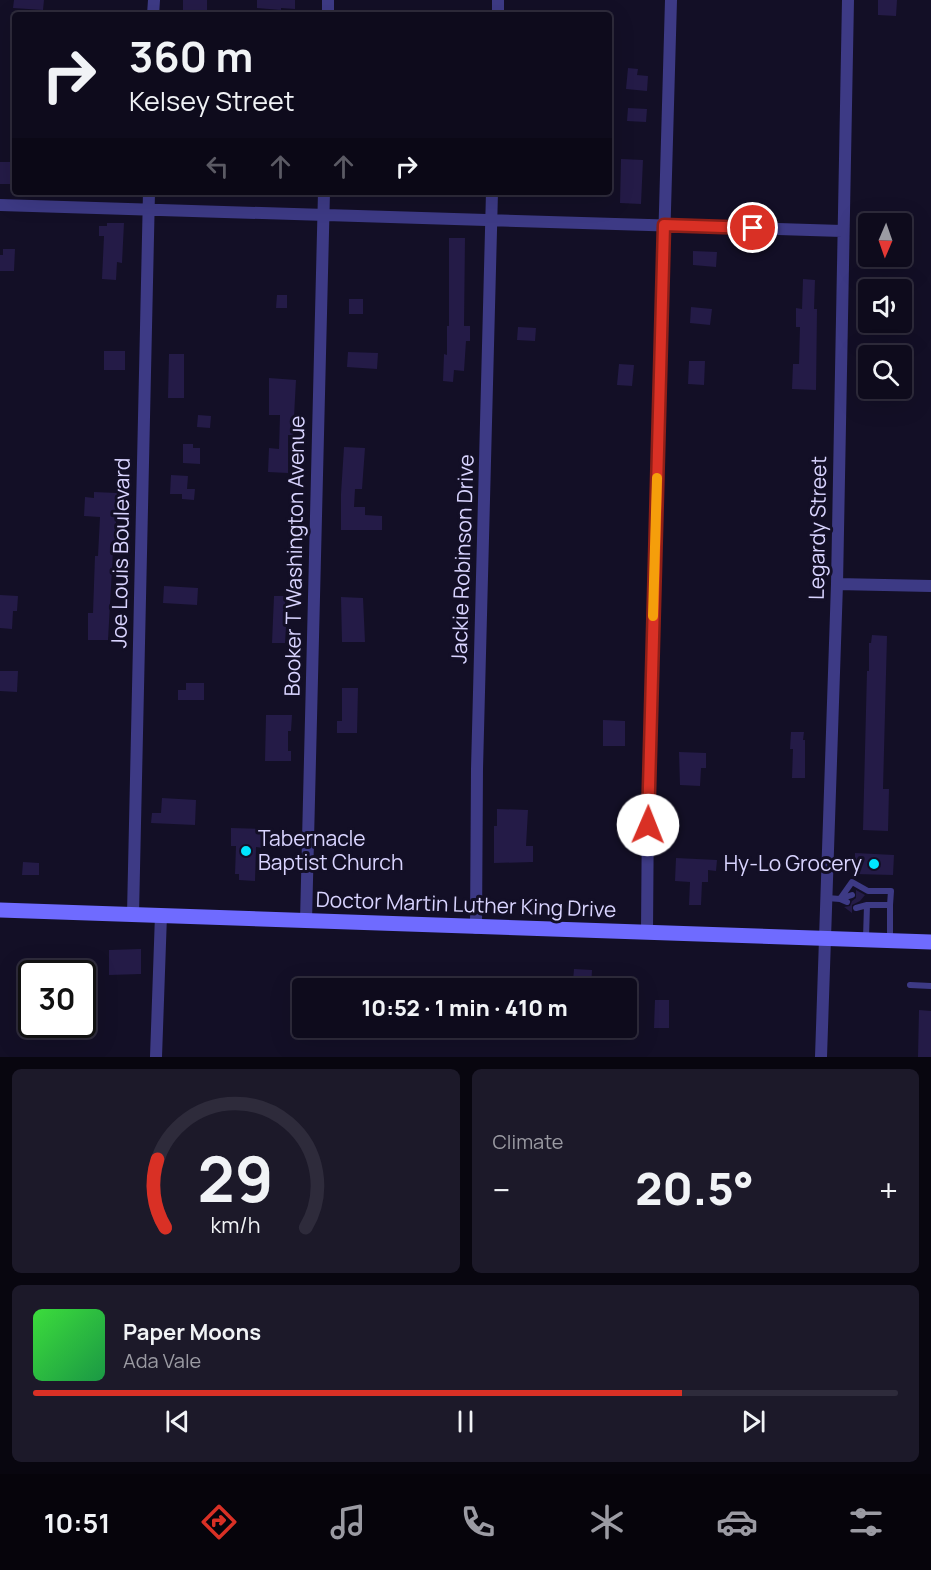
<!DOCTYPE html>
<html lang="en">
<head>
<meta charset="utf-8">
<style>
	body { margin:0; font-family:Manrope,sans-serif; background:#1c1929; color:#f1f3f6; height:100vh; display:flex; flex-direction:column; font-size:22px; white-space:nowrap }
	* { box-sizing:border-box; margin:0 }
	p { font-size:20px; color:#9b9ba3 }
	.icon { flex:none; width:33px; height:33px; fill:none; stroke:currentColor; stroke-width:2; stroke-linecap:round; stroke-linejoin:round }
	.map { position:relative; height:1057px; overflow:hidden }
	.panel { display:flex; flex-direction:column; gap:12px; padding:12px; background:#08060f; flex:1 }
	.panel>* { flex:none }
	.guide { position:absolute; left:12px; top:12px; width:600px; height:183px; border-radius:6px; box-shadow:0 6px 24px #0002,0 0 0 2px #2e2b3b; background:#0e0b1c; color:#f1f3f6; overflow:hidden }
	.needle { width:39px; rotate:182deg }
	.buttons { position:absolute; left:858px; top:213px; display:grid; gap:12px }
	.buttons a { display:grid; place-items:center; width:54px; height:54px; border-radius:6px; background:#0e0b1c; box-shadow:0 6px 24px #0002,0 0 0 2px #2e2b3b; font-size:30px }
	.speed { position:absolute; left:18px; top:960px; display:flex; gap:12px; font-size:30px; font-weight:700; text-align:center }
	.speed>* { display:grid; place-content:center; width:78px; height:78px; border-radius:50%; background:#0e0b1c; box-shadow:0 6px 24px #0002,0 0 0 2px #2e2b3b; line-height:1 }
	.speed .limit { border:3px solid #111; border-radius:9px; background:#fff; color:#111 }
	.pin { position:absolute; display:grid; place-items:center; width:51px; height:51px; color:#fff; margin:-26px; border:3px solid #fff; border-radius:50%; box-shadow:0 2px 6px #0007 }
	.me { position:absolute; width:66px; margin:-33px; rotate:1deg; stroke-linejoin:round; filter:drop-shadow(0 0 4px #0008) }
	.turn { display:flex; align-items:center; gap:21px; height:126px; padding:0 18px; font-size:27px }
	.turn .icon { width:78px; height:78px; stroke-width:2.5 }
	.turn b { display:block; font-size:42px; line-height:51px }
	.lanes { display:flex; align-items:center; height:57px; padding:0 18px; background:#0003; justify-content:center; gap:30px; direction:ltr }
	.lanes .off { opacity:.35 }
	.big { font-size:45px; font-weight:800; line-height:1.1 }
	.panel .tile { flex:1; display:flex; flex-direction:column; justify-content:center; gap:9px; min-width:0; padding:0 21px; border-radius:9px; background:#1c1929 }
	.panel .dial { align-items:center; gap:0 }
	.dial svg { height:156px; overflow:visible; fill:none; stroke:#2e2b3b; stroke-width:7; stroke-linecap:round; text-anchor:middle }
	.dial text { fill:#f1f3f6; stroke:none }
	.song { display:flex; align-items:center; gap:18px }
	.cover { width:72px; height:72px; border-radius:9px; background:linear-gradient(135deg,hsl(120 70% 55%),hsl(140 70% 35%)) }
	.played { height:6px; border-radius:3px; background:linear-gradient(90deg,#d93025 75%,#2e2b3b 75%) }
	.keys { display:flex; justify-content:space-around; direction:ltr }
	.heat { display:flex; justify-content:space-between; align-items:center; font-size:33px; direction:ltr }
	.panel .tiles { flex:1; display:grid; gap:12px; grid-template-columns:1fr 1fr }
	.tile:last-child { grid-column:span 2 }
	.trip { position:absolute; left:292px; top:978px; width:345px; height:60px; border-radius:6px; background:#0e0b1c; box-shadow:0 6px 24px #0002,0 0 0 2px #2e2b3b; font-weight:800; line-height:60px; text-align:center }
	.menu { display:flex; height:96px; justify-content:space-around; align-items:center; background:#06040b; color:#9b9ba3 }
	.menu .icon { width:42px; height:42px }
	.menu .active { color:#d93025 }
	.menu b { font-size:27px; color:#f1f3f6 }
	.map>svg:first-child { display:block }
</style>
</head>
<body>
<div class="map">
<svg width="931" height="1057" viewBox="0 0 931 1057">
	<rect width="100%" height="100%" fill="#130f26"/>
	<path fill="#241b47" d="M14 0H44L43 10 13 8Z
		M183 0H207V15H183Z
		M257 0H295V9L281 8V10L257 8Z
		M878 0H897L896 16 878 15Z
		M628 68 638 69 637 75 648 76 647 91 626 89Z
		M628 108 647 109 646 122 627 121Z
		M621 159 643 160 641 204 620 203Z
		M0 162H15V184H0Z
		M107 223H124L122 263 117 262 116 280 102 279 104 236H99V226H107Z
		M449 238H465L464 326H470V341H466L464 371 454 370 453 382 443 381 444 354 447 355V326H449Z
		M3 249H15L14 271H0V255H3Z
		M693 251 717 252 716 267 693 265Z
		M803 279 815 280 814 309H817L816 390 792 389 793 364H799L800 327H796V308L802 309Z
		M277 295H287V308H276Z
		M349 299H363V314H349Z
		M691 307 712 309 710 325 690 323Z
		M518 327 536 328 535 341 517 340Z
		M104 351H125V370H104Z
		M348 352 378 353 377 369 347 367Z
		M169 354H184V398H168Z
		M689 361H705L704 385 688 384Z
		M619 364 634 365 632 386 617 385Z
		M269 378 296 380 293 435H288V473L268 472 269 448 279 449 280 415H269Z
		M198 415 211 416 210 428 197 427Z
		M183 444H193V448H200V464L183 463Z
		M344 447 365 448 362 489H355L354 507H365V515L382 516V530H341V494Z
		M171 475 188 476 187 489H195L194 500 182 499V494H170Z
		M94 492 117 493 116 523H118V551H113L108 640H88V613H93L95 556H98L100 517 84 516 85 497 94 498Z
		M164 586 198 588 197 605 163 603Z
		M0 595 18 596 17 611H13L12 629 0 628Z
		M274 596H286L283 626H286L285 643H272Z
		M341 597 363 598 365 642H342Z
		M872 635 887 636 883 789H889L888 831 863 830 867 671H869V643H871Z
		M0 671H18L17 692 0 691Z
		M186 683H204V700H178V690H186Z
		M342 688H358L357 733H337V721H342Z
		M266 715H292L291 731H288V751H291V761H265Z
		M603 720 625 721V746H603Z
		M791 732H804L803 740H805V778H792L793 749H790Z
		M679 752 706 753V768H701L700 786 680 785Z
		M162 798 196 800 195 825 151 823 152 813H161Z
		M497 809 528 810 526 846H533V862L494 863V826H497Z
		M231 828 264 829 263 848 256 847 255 881 239 880V874H235L236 846H231Z
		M855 853 894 855 893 875 855 874Z
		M676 858 717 860 716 871 708 870V882H702L701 905H689L690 882 675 881Z
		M23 862 39 863V875H22Z
		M856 890 865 895 860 901 852 905V913L844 907 850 906 852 901 856 898Z
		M141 949V974L109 975V950Z
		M574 969 592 970 591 988H578V981H573Z
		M655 1000H669V1028H654Z
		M919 1010 931 1011V1057H918Z"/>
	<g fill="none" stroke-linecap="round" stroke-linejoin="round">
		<path stroke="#3d3a85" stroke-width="6" d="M827 898 840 899 852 895
			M847 902 840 899 852 882 868 891H891L890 905
			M856 908 867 905
			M866 938 867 905H890V940
			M910 985 931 986"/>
		<path stroke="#3d3a85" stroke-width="12" d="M153 15 154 0
			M328 15V0
			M498 15V0
			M0 205 842 231
			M837 584 931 586
			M133 914 149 192
			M306 921 324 192
			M476 928 477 769 492 192
			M647 931 648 804 671 0
			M156 1057 161 915
			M821 1057 837 584 848 0"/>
		<path stroke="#6f6bff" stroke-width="15" d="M0 910 931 942"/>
	</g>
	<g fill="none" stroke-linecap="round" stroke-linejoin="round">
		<defs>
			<path id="route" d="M648 825 664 225 753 228"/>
		</defs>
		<use href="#route" stroke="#8d1f18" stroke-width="15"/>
		<use href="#route" stroke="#d93025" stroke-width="10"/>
		<path stroke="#f59e0b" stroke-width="10" d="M653 616 657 478"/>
	</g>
	<g fill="#00e5ff" stroke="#130f26" stroke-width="2">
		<circle cx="246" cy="851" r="6"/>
		<circle cx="874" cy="864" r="6"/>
	</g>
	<g text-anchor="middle" stroke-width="6" stroke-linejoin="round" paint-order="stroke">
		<g font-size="21" fill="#d9d4ff" stroke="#130f26">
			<text transform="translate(818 528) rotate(-89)" y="7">Legardy Street</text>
			<text transform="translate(121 553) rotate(-89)" y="7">Joe Louis Boulevard</text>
			<text transform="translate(295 556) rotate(-89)" y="7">Booker T Washington Avenue</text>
			<text transform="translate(463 559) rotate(-88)" y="7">Jackie Robinson Drive</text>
			<text transform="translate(466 905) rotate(2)" y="7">Doctor Martin Luther King Drive</text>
		</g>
		<g font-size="21" fill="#d9d4ff" stroke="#130f26" text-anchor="start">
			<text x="258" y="846">Tabernacle<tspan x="258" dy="24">Baptist Church</tspan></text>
			<text x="862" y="871" text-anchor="end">Hy-Lo Grocery</text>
		</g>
	</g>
</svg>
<div class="buttons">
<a><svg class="needle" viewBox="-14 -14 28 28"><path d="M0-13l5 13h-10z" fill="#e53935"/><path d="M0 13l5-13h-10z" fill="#9b9ba3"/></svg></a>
<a><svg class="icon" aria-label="sound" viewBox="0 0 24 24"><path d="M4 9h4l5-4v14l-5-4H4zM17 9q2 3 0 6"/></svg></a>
<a><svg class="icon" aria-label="search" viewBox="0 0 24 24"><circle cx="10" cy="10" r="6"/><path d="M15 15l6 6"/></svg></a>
</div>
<div class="speed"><div class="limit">30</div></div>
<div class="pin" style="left:753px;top:228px;background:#d93025"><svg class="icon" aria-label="arrive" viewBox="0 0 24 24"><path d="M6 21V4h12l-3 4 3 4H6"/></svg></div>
<svg class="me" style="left:648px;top:825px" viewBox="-20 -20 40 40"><circle r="19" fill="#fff"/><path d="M0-13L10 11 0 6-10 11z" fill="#d93025"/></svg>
<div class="trip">10:52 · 1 min · 410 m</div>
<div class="guide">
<div class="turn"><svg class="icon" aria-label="right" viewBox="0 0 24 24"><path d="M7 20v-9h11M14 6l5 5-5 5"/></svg><div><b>360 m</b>Kelsey Street</div></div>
<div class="lanes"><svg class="icon off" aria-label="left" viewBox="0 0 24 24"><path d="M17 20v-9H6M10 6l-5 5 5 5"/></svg><svg class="icon off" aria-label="ahead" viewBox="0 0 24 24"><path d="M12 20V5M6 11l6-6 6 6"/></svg><svg class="icon off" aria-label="ahead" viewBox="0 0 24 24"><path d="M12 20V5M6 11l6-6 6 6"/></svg><svg class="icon" aria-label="right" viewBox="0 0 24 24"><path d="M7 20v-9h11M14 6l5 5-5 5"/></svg></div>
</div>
</div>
<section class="panel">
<div class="tiles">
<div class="tile dial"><svg viewBox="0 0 100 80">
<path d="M14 69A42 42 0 1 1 86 69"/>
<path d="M14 69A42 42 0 0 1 10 34" stroke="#d93025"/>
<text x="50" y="56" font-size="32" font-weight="700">29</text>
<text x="50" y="72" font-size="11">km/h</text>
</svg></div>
<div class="tile"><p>Climate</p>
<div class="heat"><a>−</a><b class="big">20.5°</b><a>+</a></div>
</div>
<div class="tile">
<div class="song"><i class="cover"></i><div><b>Paper Moons</b><p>Ada Vale</p></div></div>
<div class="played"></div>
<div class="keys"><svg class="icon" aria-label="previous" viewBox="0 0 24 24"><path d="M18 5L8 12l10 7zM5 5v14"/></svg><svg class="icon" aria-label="pause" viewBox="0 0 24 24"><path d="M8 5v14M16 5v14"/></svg><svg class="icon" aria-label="next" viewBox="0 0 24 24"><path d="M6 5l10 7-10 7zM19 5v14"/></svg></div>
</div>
</div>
</section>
<nav class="menu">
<b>10:51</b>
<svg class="icon active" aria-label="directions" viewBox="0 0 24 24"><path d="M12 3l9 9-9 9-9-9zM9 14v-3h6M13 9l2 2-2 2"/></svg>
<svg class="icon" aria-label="music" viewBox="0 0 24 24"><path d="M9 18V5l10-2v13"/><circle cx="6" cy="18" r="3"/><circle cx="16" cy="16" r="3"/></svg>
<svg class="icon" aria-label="phone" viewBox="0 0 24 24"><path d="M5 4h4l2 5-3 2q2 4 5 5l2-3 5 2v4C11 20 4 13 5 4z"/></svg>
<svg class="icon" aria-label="climate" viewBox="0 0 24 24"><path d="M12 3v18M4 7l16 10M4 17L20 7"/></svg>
<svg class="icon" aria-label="car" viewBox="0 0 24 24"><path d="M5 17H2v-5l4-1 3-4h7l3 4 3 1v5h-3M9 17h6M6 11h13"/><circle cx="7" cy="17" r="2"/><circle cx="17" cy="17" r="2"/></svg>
<svg class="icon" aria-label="filters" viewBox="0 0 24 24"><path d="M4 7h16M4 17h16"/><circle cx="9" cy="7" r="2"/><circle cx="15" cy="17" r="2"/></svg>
</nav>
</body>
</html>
